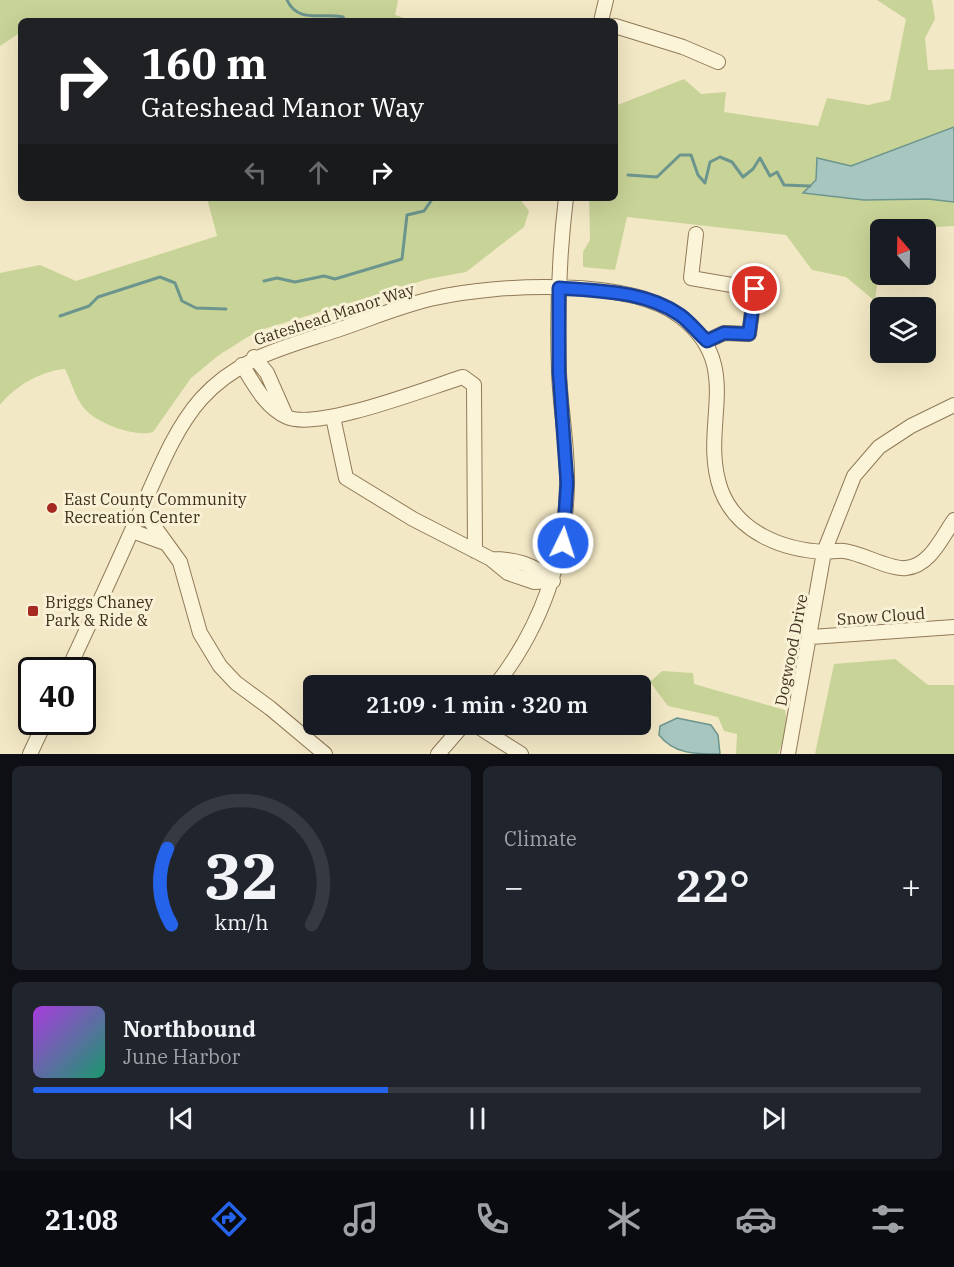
<!DOCTYPE html>
<html lang="en">
<head>
<meta charset="utf-8">
<style>
	body { margin:0; font-family:"IBM Plex Serif",serif; background:#20242c; color:#f1f3f6; height:100vh; display:flex; flex-direction:column; font-size:22px; white-space:nowrap }
	* { box-sizing:border-box; margin:0 }
	p { font-size:20px; color:#9ea1a6 }
	.icon { flex:none; width:33px; height:33px; fill:none; stroke:currentColor; stroke-width:2; stroke-linecap:round; stroke-linejoin:round }
	.map { position:relative; height:754px; overflow:hidden }
	.details { display:flex; flex-direction:column; gap:12px; padding:12px; background:#0d0f14; flex:1 }
	.details>* { flex:none }
	.guide { position:absolute; left:18px; top:18px; width:600px; height:183px; border-radius:9px; box-shadow:0 6px 24px #0002; background:#202124; color:#fff; overflow:hidden }
	.needle { width:39px; rotate:340deg }
	.tools { position:absolute; left:870px; top:219px; display:grid; gap:12px }
	.tools a { display:grid; place-items:center; width:66px; height:66px; border-radius:9px; background:#171b24; box-shadow:0 6px 24px #0002; font-size:30px }
	.speed { position:absolute; left:18px; top:657px; display:flex; gap:12px; font-size:30px; font-weight:700; text-align:center }
	.speed>* { display:grid; place-content:center; width:78px; height:78px; border-radius:50%; background:#171b24; box-shadow:0 6px 24px #0002; line-height:1 }
	.speed .limit { border:3px solid #111; border-radius:9px; background:#fff; color:#111 }
	.pin { position:absolute; display:grid; place-items:center; width:51px; height:51px; color:#fff; margin:-26px; border:3px solid #fff; border-radius:50%; box-shadow:0 2px 6px #0007 }
	.me { position:absolute; width:66px; margin:-33px; rotate:4deg; stroke-linejoin:round; filter:drop-shadow(0 0 4px #0008) }
	.turn { display:flex; align-items:center; gap:21px; height:126px; padding:0 24px; font-size:27px }
	.turn .icon { width:78px; height:78px; stroke-width:2.5 }
	.turn b { display:block; font-size:42px; line-height:51px }
	.lanes { display:flex; align-items:center; height:57px; padding:0 24px; background:#0003; justify-content:center; gap:30px; direction:ltr }
	.lanes .off { opacity:.35 }
	.big { font-size:45px; font-weight:600; line-height:1.1 }
	.details .card { flex:1; display:flex; flex-direction:column; justify-content:center; gap:9px; min-width:0; padding:0 21px; border-radius:9px; background:#20242c }
	.details .dial { align-items:center; gap:0 }
	.dial svg { height:156px; overflow:visible; fill:none; stroke:#363941; stroke-width:7; stroke-linecap:round; text-anchor:middle }
	.dial text { fill:#f1f3f6; stroke:none }
	.song { display:flex; align-items:center; gap:18px }
	.cover { width:72px; height:72px; border-radius:9px; background:linear-gradient(135deg,hsl(280 70% 55%),hsl(160 70% 35%)) }
	.played { height:6px; border-radius:3px; background:linear-gradient(90deg,#2563eb 40%,#363941 40%) }
	.keys { display:flex; justify-content:space-around; direction:ltr }
	.heat { display:flex; justify-content:space-between; align-items:center; font-size:33px; direction:ltr }
	.details .tiles { flex:1; display:grid; gap:12px; grid-template-columns:1fr 1fr }
	.card:last-child { grid-column:span 2 }
	.trip { position:absolute; left:303px; top:675px; width:348px; height:60px; border-radius:9px; background:#171b24; box-shadow:0 6px 24px #0002; font-weight:600; line-height:60px; text-align:center }
	.tabs { display:flex; height:96px; justify-content:space-around; align-items:center; background:#090b0e; color:#9ea1a6 }
	.tabs .icon { width:42px; height:42px }
	.tabs .on { color:#2563eb }
	.tabs b { font-size:27px; color:#f1f3f6 }
	.map>svg:first-child { display:block }
</style>
</head>
<body>
<div class="map">
<svg width="954" height="754" viewBox="0 0 954 754">
	<rect width="100%" height="100%" fill="#f3e8c5"/>
	<path fill="#c8d397" d="M0 0H398L395 15 413 21H21V32L0 46Z
		M877 0H932L935 19 925 38 928 70 954 69V127L851 166 817 158 816 180 804 193 864 200 928 199 954 202V226L880 230V264L875 301 846 277 812 270 786 235 627 217 615 270 583 267V252L590 240 589 198H615V106L684 79 701 94 726 92 724 112 818 126 827 98 868 105 890 100 906 19Z
		M207 198H519L529 211 524 227 466 272 428 279 257 331 219 355 191 378 153 432C137 438 95 423 84 408 75 397 71 381 65 369 41 371 15 386 0 405V273L40 265 76 281 217 236Z
		M895 659 928 685H954V754H815L834 664Z
		M662 671 693 673 694 684 785 710 788 728 778 754H736L737 734 724 731 718 717 668 706 650 682Z"/>
	<path fill="#a7c6bf" stroke="#6c958e" stroke-width="1.5" d="M954 127V202L928 199 864 200 803 193 816 180 817 158 851 166Z
		M677 718 711 725 718 735 720 754C694 754 674 754 659 735L660 726Z"/>
	<g fill="none" stroke-linecap="round" stroke-linejoin="round">
		<path stroke="#6c958e" stroke-width="3" d="M287 0C298 24 322 12 343 17L345 21
			M628 175 657 177 680 155H691L698 175 705 183 710 162 720 157 732 162 743 177 753 169 760 158 770 176 777 172 784 185 810 186
			M264 281 277 278 295 282 324 276 335 279 402 259 407 215 424 211 433 198
			M60 316 89 306 98 297 160 277 175 283 182 301 196 308 226 309"/>
		<defs>
			<path id="minor" d="M601 21 606 0
				M615 26 683 47 718 62
				M696 234 691 278 755 289 749 334 724 333 707 341
				M254 357 267 373 286 416
				M242 365C254 384 265 407 287 417 318 431 427 388 463 377L474 385 475 551
				M333 417 346 478 413 519 491 559 508 573 534 582 553 581
				M140 513 151 522 180 562 200 633 220 666 236 683 270 708 325 754
				M132 531 165 543
				M491 559C515 559 534 564 553 581
				M811 637 954 627
				M68 670C92 618 117 565 140 512 158 473 173 431 201 399 239 357 286 347 337 330 370 319 402 305 435 298 495 284 631 277 681 317 746 367 698 426 721 490 737 532 782 550 825 552 831 552 838 550 844 551 862 553 890 570 906 568 930 566 942 537 954 520
				M495 686C541 628 566 557 567 484 568 446 560 408 559 371 557 313 559 255 566 198
				M474 724 521 754
				M30 754 45 722
				M438 754 464 724
				M788 754 824 552 854 476 879 447 911 426 954 405"/>
		</defs>
		<use href="#minor" stroke="#907a58" stroke-width="16"/>
		<use href="#minor" stroke="#fcf4d9" stroke-width="14"/>
	</g>
	<g fill="none" stroke-linecap="round" stroke-linejoin="round">
		<defs>
			<path id="route" d="M563 543 567 483 559 372V288C599 291 645 291 680 315 690 322 698 333 707 341L724 333 749 334 755 289"/>
		</defs>
		<use href="#route" stroke="#184099" stroke-width="15"/>
		<use href="#route" stroke="#2563eb" stroke-width="10"/>
	</g>
	<g fill="#a62a21" stroke="#f9f1d5" stroke-width="2">
		<circle cx="52" cy="508" r="6"/>
		<rect x="27" y="605" width="12" height="12" rx="3"/>
	</g>
	<g text-anchor="middle" stroke-width="6" stroke-linejoin="round" paint-order="stroke">
		<g font-size="16" fill="#3f301e" stroke="#f9f1d5">
			<text transform="translate(334 314) rotate(-18)" y="6">Gateshead Manor Way</text>
			<text transform="translate(881 616) rotate(-4)" y="6">Snow Cloud</text>
			<text transform="translate(791 650) rotate(-79)" y="6">Dogwood Drive</text>
		</g>
		<g font-size="16" fill="#3f301e" stroke="#f9f1d5" text-anchor="start">
			<text x="64" y="505">East County Community<tspan x="64" dy="18">Recreation Center</tspan></text>
			<text x="45" y="608">Briggs Chaney<tspan x="45" dy="18">Park &amp; Ride &amp;</tspan></text>
		</g>
	</g>
</svg>
<div class="tools">
<a><svg class="needle" viewBox="-14 -14 28 28"><path d="M0-13l5 13h-10z" fill="#e53935"/><path d="M0 13l5-13h-10z" fill="#9ea1a6"/></svg></a>
<a><svg class="icon" aria-label="layers" viewBox="0 0 24 24"><path d="M12 4l9 5-9 5-9-5zM3 14l9 5 9-5"/></svg></a>
</div>
<div class="speed"><div class="limit">40</div></div>
<div class="pin" style="left:755px;top:289px;background:#d93025"><svg class="icon" aria-label="arrive" viewBox="0 0 24 24"><path d="M6 21V4h12l-3 4 3 4H6"/></svg></div>
<svg class="me" style="left:563px;top:543px" viewBox="-20 -20 40 40"><circle r="17" fill="#2563eb" stroke="#fff" stroke-width="3"/><path d="M0-11L8 9 0 5-8 9z" fill="#fff"/></svg>
<div class="trip">21:09 · 1 min · 320 m</div>
<div class="guide">
<div class="turn"><svg class="icon" aria-label="right" viewBox="0 0 24 24"><path d="M7 20v-9h11M14 6l5 5-5 5"/></svg><div><b>160 m</b>Gateshead Manor Way</div></div>
<div class="lanes"><svg class="icon off" aria-label="left" viewBox="0 0 24 24"><path d="M17 20v-9H6M10 6l-5 5 5 5"/></svg><svg class="icon off" aria-label="ahead" viewBox="0 0 24 24"><path d="M12 20V5M6 11l6-6 6 6"/></svg><svg class="icon" aria-label="right" viewBox="0 0 24 24"><path d="M7 20v-9h11M14 6l5 5-5 5"/></svg></div>
</div>
</div>
<section class="details">
<div class="tiles">
<div class="card dial"><svg viewBox="0 0 100 80">
<path d="M14 69A42 42 0 1 1 86 69"/>
<path d="M14 69A42 42 0 0 1 12 30" stroke="#2563eb"/>
<text x="50" y="56" font-size="32" font-weight="700">32</text>
<text x="50" y="72" font-size="11">km/h</text>
</svg></div>
<div class="card"><p>Climate</p>
<div class="heat"><a>−</a><b class="big">22°</b><a>+</a></div>
</div>
<div class="card">
<div class="song"><i class="cover"></i><div><b>Northbound</b><p>June Harbor</p></div></div>
<div class="played"></div>
<div class="keys"><svg class="icon" aria-label="previous" viewBox="0 0 24 24"><path d="M18 5L8 12l10 7zM5 5v14"/></svg><svg class="icon" aria-label="pause" viewBox="0 0 24 24"><path d="M8 5v14M16 5v14"/></svg><svg class="icon" aria-label="next" viewBox="0 0 24 24"><path d="M6 5l10 7-10 7zM19 5v14"/></svg></div>
</div>
</div>
</section>
<nav class="tabs">
<b>21:08</b>
<svg class="icon on" aria-label="directions" viewBox="0 0 24 24"><path d="M12 3l9 9-9 9-9-9zM9 14v-3h6M13 9l2 2-2 2"/></svg>
<svg class="icon" aria-label="music" viewBox="0 0 24 24"><path d="M9 18V5l10-2v13"/><circle cx="6" cy="18" r="3"/><circle cx="16" cy="16" r="3"/></svg>
<svg class="icon" aria-label="phone" viewBox="0 0 24 24"><path d="M5 4h4l2 5-3 2q2 4 5 5l2-3 5 2v4C11 20 4 13 5 4z"/></svg>
<svg class="icon" aria-label="climate" viewBox="0 0 24 24"><path d="M12 3v18M4 7l16 10M4 17L20 7"/></svg>
<svg class="icon" aria-label="car" viewBox="0 0 24 24"><path d="M5 17H2v-5l4-1 3-4h7l3 4 3 1v5h-3M9 17h6M6 11h13"/><circle cx="7" cy="17" r="2"/><circle cx="17" cy="17" r="2"/></svg>
<svg class="icon" aria-label="filters" viewBox="0 0 24 24"><path d="M4 7h16M4 17h16"/><circle cx="9" cy="7" r="2"/><circle cx="15" cy="17" r="2"/></svg>
</nav>
</body>
</html>
